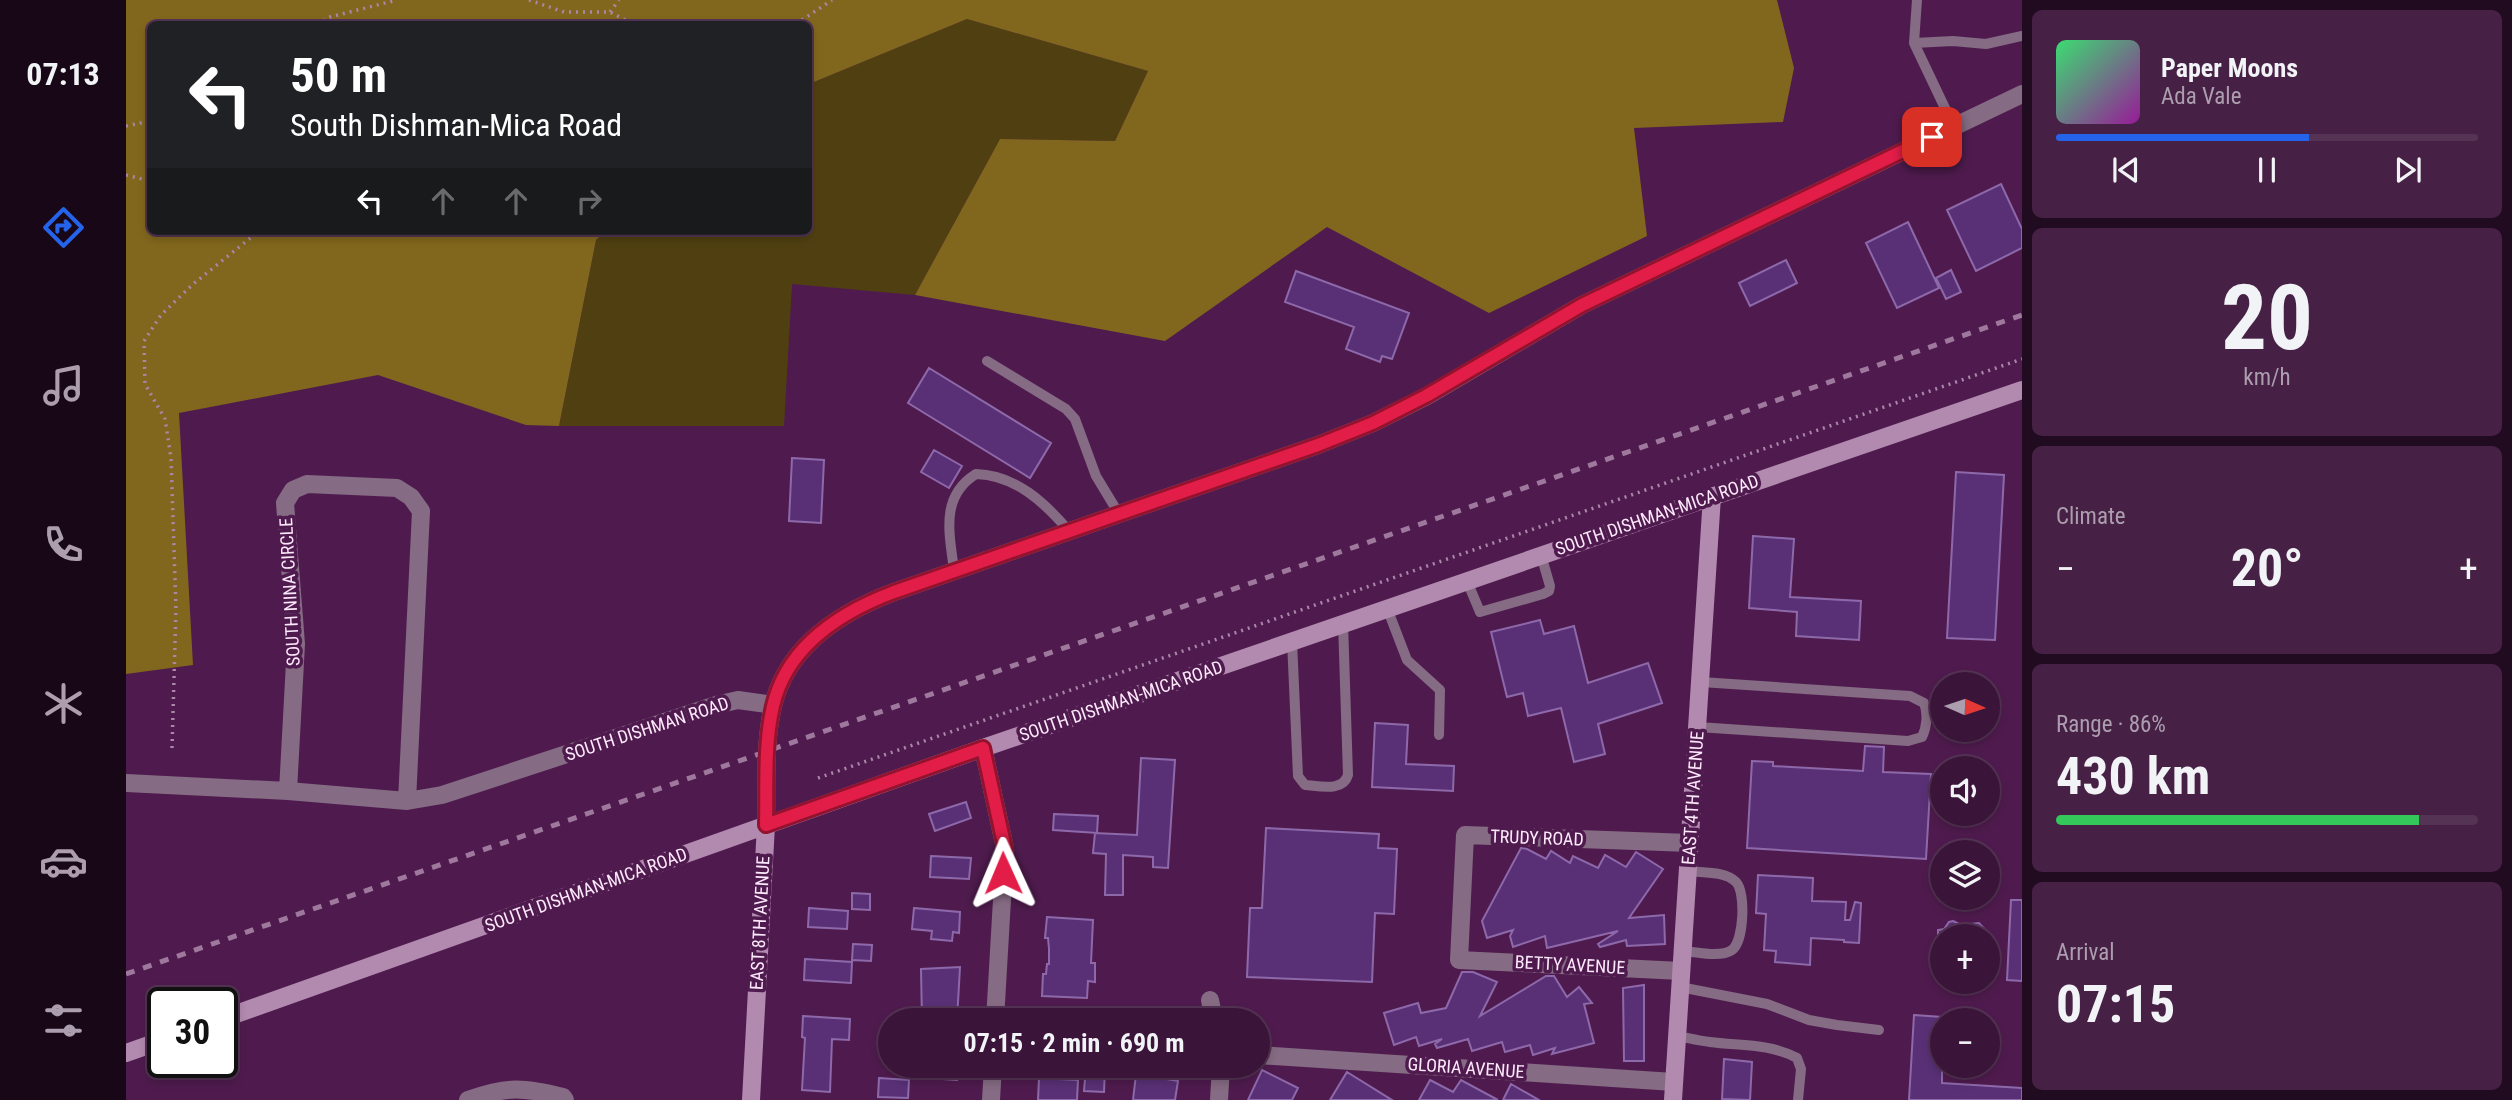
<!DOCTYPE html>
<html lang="en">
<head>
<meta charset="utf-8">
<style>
	body { margin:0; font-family:"Roboto Condensed",sans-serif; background:#462145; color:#f1f3f6; height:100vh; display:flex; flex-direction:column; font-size:26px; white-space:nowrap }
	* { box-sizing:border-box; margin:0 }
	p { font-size:23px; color:#ac9eaf }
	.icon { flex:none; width:38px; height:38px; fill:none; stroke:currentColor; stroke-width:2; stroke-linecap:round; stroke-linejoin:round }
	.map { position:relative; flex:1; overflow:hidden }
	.drawer { display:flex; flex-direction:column; gap:10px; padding:10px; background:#200b20; width:490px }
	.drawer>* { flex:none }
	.hud { position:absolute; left:21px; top:21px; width:665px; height:214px; border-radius:10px; box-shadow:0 4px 10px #0003,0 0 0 2px #543354; background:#202124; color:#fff; overflow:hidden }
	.needle { width:46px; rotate:93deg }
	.buttons { position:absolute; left:1804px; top:672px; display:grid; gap:14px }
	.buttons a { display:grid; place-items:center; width:70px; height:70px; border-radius:50%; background:#3b143a; box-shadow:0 4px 10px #0003,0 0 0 2px #543354; font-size:35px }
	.speed { position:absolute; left:21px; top:987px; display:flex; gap:14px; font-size:35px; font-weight:700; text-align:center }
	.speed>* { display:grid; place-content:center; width:91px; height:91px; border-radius:50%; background:#3b143a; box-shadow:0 4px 10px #0003,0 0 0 2px #543354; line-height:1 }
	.speed .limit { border:4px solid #111; border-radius:10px; background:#fff; color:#111 }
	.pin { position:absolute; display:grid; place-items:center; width:60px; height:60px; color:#fff; margin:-30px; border-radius:14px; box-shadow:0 4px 10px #0006 }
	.me { position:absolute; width:77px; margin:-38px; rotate:359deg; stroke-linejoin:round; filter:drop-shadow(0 0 5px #0008) }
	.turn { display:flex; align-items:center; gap:24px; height:147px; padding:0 28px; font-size:32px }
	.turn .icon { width:91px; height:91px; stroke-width:2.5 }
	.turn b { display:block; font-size:49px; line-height:60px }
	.lanes { display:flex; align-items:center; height:66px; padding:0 28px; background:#0003; justify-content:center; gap:35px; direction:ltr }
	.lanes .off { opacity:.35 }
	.big { font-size:52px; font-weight:700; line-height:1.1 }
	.drawer .widget { flex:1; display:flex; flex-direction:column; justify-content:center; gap:10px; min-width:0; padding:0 24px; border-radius:10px; background:#462145 }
	.drawer .dial { align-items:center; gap:0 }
	.dial b { font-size:91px; line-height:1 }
	.song { display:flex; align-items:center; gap:21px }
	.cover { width:84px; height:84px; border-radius:10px; background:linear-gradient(135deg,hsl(140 70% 55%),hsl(300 70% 35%)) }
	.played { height:7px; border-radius:4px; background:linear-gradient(90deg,#2563eb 60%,#543354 60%) }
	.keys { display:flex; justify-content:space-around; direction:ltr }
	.heat { display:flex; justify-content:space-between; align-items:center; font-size:38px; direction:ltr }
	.charge { height:10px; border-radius:5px; background:linear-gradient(90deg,#34c759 86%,#543354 0) }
	.trip { position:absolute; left:752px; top:1008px; width:392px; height:70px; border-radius:35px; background:#3b143a; box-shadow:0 4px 10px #0003,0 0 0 2px #543354; font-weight:700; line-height:70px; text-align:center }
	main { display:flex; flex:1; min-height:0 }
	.tabs { display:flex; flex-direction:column; width:126px; justify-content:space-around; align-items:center; background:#180817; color:#ac9eaf }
	.tabs .icon { width:49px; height:49px }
	.tabs .current { color:#2563eb }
	.tabs b { font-size:32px; color:#f1f3f6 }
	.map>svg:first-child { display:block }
</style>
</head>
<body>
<main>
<nav class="tabs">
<b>07:13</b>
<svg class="icon current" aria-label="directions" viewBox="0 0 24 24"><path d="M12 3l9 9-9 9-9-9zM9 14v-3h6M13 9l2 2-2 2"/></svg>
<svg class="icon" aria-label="music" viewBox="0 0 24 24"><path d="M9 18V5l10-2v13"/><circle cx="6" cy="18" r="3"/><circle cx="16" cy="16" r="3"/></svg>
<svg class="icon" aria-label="phone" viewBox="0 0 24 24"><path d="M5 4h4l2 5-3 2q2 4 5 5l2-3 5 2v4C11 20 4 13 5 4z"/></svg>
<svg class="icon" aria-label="climate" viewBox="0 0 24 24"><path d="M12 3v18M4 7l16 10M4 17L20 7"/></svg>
<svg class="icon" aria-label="car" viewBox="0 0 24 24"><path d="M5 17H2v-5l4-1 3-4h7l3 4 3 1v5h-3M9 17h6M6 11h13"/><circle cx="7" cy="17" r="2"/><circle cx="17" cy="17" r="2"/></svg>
<svg class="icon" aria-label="filters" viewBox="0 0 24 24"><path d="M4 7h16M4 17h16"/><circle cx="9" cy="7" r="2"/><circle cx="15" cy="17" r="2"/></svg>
</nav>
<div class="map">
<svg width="1896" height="1100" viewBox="0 0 1896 1100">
	<rect width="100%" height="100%" fill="#4f1b4e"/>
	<path fill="#504011" d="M841 19 1022 71 989 141 874 139 789 295 666 284 658 426H433L470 240 480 231H682L683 84Z"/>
	<path fill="#81671d" d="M0 0H1651L1668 68 1657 122 1508 128 1521 236 1363 313 1201 227 1039 341 789 295 874 139 989 141 1022 71 841 19 683 84 682 24H24V231H480L470 240 433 426 400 425 252 375 53 413 67 665 0 674Z"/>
	<path fill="#593076" stroke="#8d69aa" stroke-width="2" d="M1875 184 1896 229V248L1850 271 1821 210Z
		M1782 222 1813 288 1771 308 1740 243Z
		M1660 260 1671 283 1624 306 1613 283Z
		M1825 270 1835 292 1820 299 1810 278Z
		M1170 271 1283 313 1266 359 1256 356 1254 362 1220 349 1228 327 1159 302Z
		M803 368 925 443 904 478 782 403Z
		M808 450 836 466 823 488 795 472Z
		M666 458 698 460 695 523 663 521Z
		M1830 472 1878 475 1869 640 1821 638Z
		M1627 536 1668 539 1664 597 1735 601 1733 640 1670 636 1671 612 1623 608Z
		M1414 620 1418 634 1448 626 1462 683 1522 663 1536 703 1472 724 1479 754 1448 762 1435 708 1402 716 1397 693 1381 697 1365 632Z
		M1249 723 1282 725 1280 764 1328 766 1327 791 1246 787Z
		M1739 746 1758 747 1757 772 1805 774 1800 859 1621 848 1626 761 1647 762V766L1737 771Z
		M1015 758 1049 760 1042 868 1027 867V857L997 855V895H979L980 854 967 853 969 833 1011 835Z
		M840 802 845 818 809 831 803 814Z
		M928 814 972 816 971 833 927 830Z
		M1140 828 1253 834 1252 848 1271 849 1268 914 1249 913 1246 982 1121 977 1124 908H1136Z
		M1395 848 1401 849 1420 859 1425 851 1444 863 1447 856 1472 868 1479 855 1500 867 1510 852 1537 869 1503 918 1538 915 1539 944 1501 946 1500 940 1474 947 1472 944 1492 931 1421 948 1419 936 1387 947 1384 936 1387 930 1361 938 1356 921Z
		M805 856 845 858 843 879 804 877Z
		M1632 875 1687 878 1686 901 1720 902 1719 920H1724L1729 902 1735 903 1733 943 1718 942V940L1685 938 1684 965 1649 962 1650 951 1638 950 1640 914 1630 913Z
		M726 893 744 894V910L726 909Z
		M1885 900H1896V981L1881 980Z
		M683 908 722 911 721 929 682 927Z
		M788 908 834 912 833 933 827 932 826 941 805 939 806 931 786 929Z
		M921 917 967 920 965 963H969V982L962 981 961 998 916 996 917 974H920L921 964H923V949L922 938H919Z
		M1827 921 1835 925 1853 923 1865 936H1812V930L1818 929 1823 922Z
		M727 944 746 945 745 961 726 960Z
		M679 959 726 962 725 983 678 980Z
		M834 967 831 1020H796L795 969Z
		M1336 972H1347L1371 982 1354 1016 1420 976H1428L1441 997 1453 987 1466 1003 1458 1004 1468 1043 1426 1054 1429 1048 1407 1055 1404 1045 1379 1052 1376 1042 1346 1051 1342 1039 1311 1048 1309 1044 1316 1039 1293 1046 1290 1037 1268 1045 1258 1013 1292 1003 1295 1013 1320 1008Z
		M1518 985V1061H1498L1497 988Z
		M1788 1015 1816 1017V1083L1896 1088V1100H1783Z
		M677 1016 724 1019 723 1040 706 1039 704 1092 676 1090 679 1038 676 1037Z
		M1598 1059 1626 1062 1624 1100 1596 1099Z
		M787 1066H832L831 1080 786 1077Z
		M1011 1066H1043L1040 1079 1052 1081 1049 1100H1007Z
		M960 1067 979 1068 978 1092 958 1091Z
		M1136 1070 1172 1088 1166 1100H1122Z
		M1221 1072 1266 1100H1204Z
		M753 1078 783 1080 782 1098 752 1097Z
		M913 1078 952 1080 951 1100H912Z
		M1304 1080 1327 1092 1335 1080 1372 1100H1293Z
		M1385 1084 1413 1100H1377Z"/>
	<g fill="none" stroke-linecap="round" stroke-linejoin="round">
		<path stroke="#aa87a8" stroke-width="3.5" stroke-dasharray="2 5" stroke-linecap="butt" d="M403 0 438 12H484L507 24
			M484 12 493 0
			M191 24 204 17 271 0
			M670 24 706 0
			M0 126 24 121
			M0 175 24 181
			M46 748 50 609 45 458 39 419 19 384 18 341 35 315 66 285 133 231
			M692 778 1896 359"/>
		<path stroke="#856b83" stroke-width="10" d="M1791 0 1788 43 1828 127
			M1788 43 1827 41 1860 44 1896 36
			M861 361 940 409 949 419 970 476 993 514
			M828 571C824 535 813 497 850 474 890 475 919 503 943 531
			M1341 581 1354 612 1417 594 1423 591 1424 586 1415 555
			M1261 608 1281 660 1314 690 1313 735
			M1166 641 1172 776 1179 785C1194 786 1217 792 1222 775L1217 623
			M1572 727 1782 741 1796 737C1801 727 1802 713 1798 703L1784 696 1575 682
			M1557 951C1571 952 1594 958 1606 950 1618 941 1620 892 1610 882 1599 871 1577 873 1562 871
			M1554 987 1641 1004 1683 1020 1711 1025 1753 1030
			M1551 1036C1562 1038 1573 1041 1584 1042 1614 1046 1643 1043 1671 1058L1675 1069 1672 1100"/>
		<path stroke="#856b83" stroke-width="18" d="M857 748 879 848 869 1020
			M0 783 162 791 281 801 316 795 590 705 612 700 647 705
			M162 791 170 644 159 503 167 490 181 484 271 488 285 497 295 511 281 801
			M640 825C641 786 638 744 647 706 661 646 715 612 768 592L1192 445 1247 423 1301 396 1456 305 1896 94
			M1555 971 1333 960 1339 835 1564 843
			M1084 1000 1088 1020
			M1132 1055 1548 1082
			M342 1100C381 1086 397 1087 437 1097L439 1100
			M865 1100 867 1066
			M1093 1100 1095 1066"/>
		<path stroke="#b289af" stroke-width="18" d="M96 1019 857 748 1896 390
			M0 1053 37 1040
			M625 1100 640 825
			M1547 1100 1586 496"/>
		<path stroke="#9f799d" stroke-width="5" stroke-dasharray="9 9" stroke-linecap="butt" d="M0 974 1896 315"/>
	</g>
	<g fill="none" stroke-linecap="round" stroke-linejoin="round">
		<defs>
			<path id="route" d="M877 873 879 848 857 748 640 825C641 786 638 745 647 706 661 646 715 612 768 592L1192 445 1247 423 1300 396 1456 305 1806 137"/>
		</defs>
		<use href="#route" stroke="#92132f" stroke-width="18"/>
		<use href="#route" stroke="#e11d48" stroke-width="12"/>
	</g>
	<g text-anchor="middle" stroke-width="7" stroke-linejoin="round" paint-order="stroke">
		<g font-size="18" fill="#fde9fb" stroke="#4f1b4e">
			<text transform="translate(1531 515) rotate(-19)" y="6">SOUTH DISHMAN-MICA ROAD</text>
			<text transform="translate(164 592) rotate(-93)" y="6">SOUTH NINA CIRCLE</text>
			<text transform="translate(995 701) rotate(-19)" y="6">SOUTH DISHMAN-MICA ROAD</text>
			<text transform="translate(521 729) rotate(-18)" y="6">SOUTH DISHMAN ROAD</text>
			<text transform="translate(1567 798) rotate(-86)" y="6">EAST 4TH AVENUE</text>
			<text transform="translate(1411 838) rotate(2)" y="6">TRUDY ROAD</text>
			<text transform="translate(460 890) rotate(-20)" y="6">SOUTH DISHMAN-MICA ROAD</text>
			<text transform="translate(634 923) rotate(-87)" y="6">EAST 8TH AVENUE</text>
			<text transform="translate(1444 965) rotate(3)" y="6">BETTY AVENUE</text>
			<text transform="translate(1340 1068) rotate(4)" y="6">GLORIA AVENUE</text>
		</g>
	</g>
</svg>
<div class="buttons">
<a><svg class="needle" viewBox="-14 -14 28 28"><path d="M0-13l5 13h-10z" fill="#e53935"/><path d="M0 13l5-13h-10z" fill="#ac9eaf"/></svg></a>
<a><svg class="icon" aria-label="sound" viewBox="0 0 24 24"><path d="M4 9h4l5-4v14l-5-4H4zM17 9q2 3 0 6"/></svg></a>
<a><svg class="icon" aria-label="layers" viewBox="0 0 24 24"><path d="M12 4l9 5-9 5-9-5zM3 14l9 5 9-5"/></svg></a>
<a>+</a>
<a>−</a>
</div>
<div class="speed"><div class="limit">30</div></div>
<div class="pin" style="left:1806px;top:137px;background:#d93025"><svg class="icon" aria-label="arrive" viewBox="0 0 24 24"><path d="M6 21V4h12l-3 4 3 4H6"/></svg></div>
<svg class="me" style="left:877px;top:873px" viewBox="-20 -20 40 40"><path d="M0-17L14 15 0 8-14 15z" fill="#e11d48" stroke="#fff" stroke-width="4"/></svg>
<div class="trip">07:15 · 2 min · 690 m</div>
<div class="hud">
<div class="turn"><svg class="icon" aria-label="left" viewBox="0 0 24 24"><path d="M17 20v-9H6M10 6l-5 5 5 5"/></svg><div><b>50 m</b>South Dishman-Mica Road</div></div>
<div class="lanes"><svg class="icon" aria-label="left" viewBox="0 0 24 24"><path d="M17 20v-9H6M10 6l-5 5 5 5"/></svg><svg class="icon off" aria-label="ahead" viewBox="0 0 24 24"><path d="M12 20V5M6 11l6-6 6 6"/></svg><svg class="icon off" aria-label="ahead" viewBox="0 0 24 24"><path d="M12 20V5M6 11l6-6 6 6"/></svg><svg class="icon off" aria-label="right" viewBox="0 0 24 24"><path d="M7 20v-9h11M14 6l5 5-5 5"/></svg></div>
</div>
</div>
<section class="drawer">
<div class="widget">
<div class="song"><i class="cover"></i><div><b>Paper Moons</b><p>Ada Vale</p></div></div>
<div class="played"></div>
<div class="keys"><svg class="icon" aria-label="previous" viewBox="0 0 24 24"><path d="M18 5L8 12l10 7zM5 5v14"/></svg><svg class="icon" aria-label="pause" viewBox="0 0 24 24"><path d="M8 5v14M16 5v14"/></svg><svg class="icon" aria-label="next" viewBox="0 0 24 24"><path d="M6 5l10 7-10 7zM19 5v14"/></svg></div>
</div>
<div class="widget dial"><b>20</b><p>km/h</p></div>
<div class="widget"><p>Climate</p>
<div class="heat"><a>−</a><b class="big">20°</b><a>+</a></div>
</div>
<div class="widget"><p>Range · 86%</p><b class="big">430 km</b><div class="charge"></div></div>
<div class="widget"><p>Arrival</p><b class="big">07:15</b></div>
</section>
</main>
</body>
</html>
